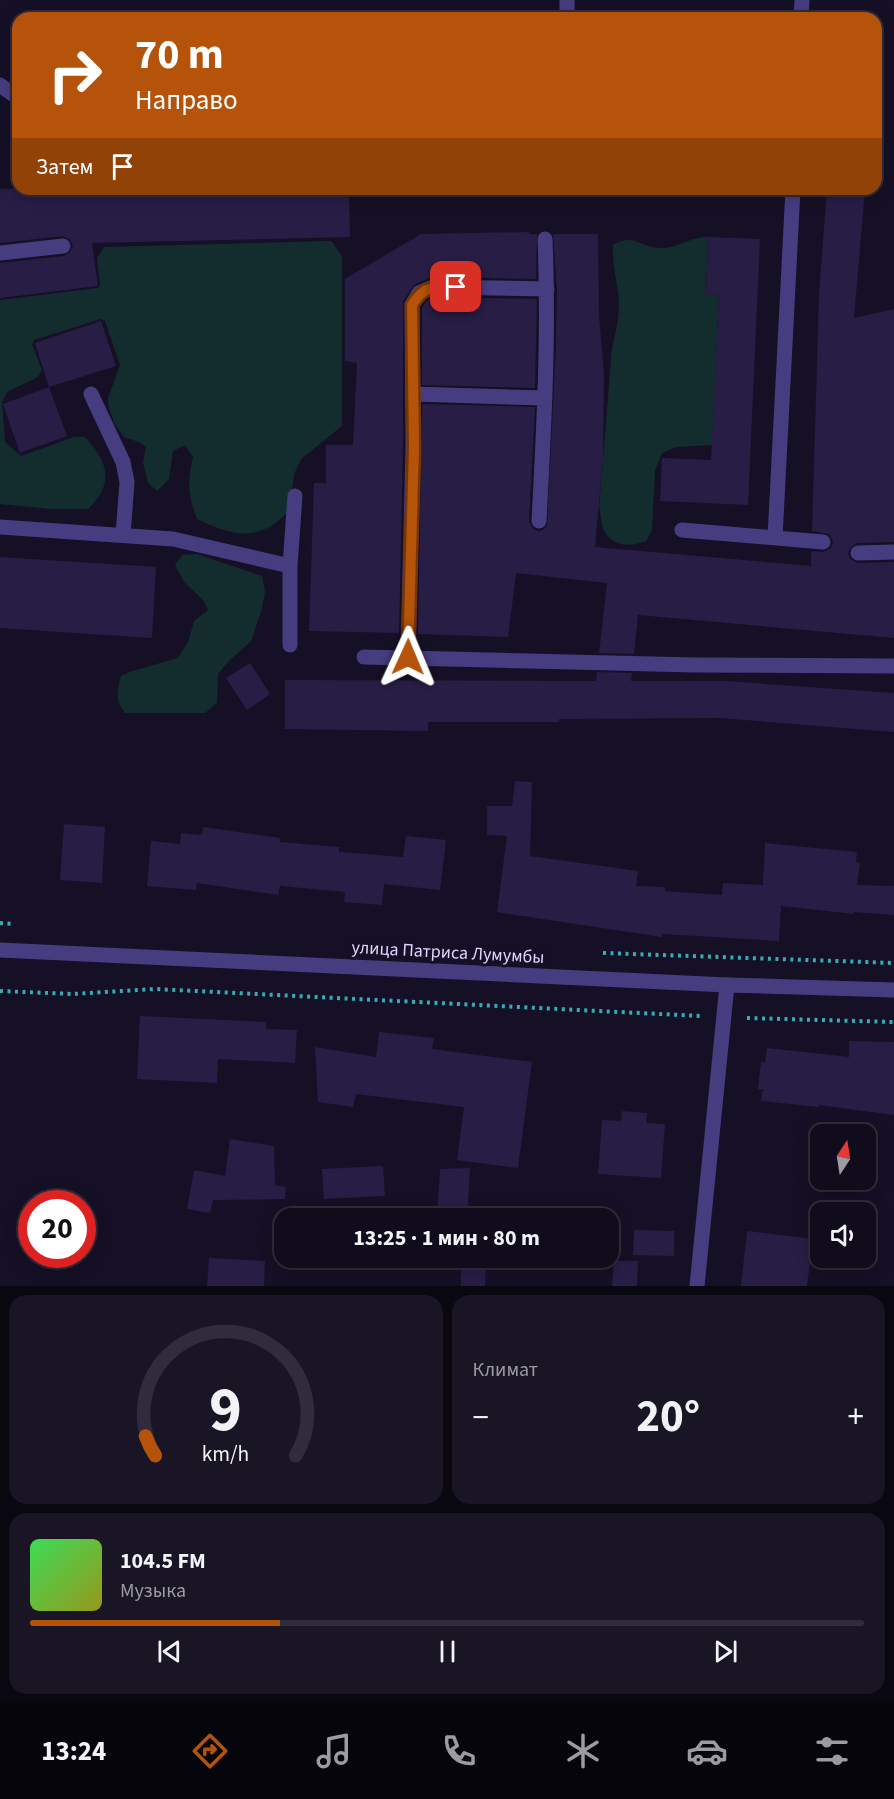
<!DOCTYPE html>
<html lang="ru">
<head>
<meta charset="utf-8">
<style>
	body { margin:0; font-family:"Source Sans 3",sans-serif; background:#191525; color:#f1f3f6; height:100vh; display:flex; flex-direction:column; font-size:22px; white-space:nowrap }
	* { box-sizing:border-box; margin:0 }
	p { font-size:20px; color:#9c9ba3 }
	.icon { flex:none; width:33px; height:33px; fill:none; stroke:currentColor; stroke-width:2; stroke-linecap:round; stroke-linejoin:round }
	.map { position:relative; height:1286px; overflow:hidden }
	.details { display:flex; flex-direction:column; gap:9px; padding:9px; background:#09070f; flex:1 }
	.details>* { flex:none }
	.hud { position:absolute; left:12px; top:12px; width:870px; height:183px; border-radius:18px; box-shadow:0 3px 15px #0003,0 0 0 2px #302c3b; background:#b45309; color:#fff; overflow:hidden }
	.needle { width:39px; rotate:12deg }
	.buttons { position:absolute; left:810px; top:1124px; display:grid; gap:12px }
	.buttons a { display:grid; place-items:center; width:66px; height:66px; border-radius:12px; background:#100c1c; box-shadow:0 3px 15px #0003,0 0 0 2px #302c3b; font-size:30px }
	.speed { position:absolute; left:18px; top:1190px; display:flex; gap:12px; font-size:30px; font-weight:700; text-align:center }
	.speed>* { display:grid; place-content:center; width:78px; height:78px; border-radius:50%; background:#100c1c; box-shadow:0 3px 15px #0003,0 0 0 2px #302c3b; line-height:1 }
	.speed .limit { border:9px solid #d22; background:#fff; color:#111 }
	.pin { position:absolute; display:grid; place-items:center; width:51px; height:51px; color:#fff; margin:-26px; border-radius:12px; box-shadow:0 3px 9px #0006 }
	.me { position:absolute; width:66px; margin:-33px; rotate:1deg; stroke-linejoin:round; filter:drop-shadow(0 0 4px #0008) }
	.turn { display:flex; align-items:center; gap:21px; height:126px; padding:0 24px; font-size:27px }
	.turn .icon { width:78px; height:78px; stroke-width:2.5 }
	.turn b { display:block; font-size:42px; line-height:51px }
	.then { display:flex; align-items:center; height:57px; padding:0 24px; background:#0003; gap:12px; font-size:22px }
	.big { font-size:45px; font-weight:700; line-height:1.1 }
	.details .tile { flex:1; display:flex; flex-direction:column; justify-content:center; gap:9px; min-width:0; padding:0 21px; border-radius:18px; background:#191525 }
	.details .dial { align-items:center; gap:0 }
	.dial svg { height:156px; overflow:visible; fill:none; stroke:#302c3b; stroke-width:7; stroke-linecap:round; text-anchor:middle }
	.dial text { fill:#f1f3f6; stroke:none }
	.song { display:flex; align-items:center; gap:18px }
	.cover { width:72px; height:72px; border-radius:9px; background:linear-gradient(135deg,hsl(130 70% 55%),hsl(60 70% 35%)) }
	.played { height:6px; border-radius:3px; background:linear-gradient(90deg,#b45309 30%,#302c3b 30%) }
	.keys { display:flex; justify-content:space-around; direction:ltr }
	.heat { display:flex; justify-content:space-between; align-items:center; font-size:33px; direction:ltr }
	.details .tiles { flex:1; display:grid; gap:9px; grid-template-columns:1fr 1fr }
	.tile:last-child { grid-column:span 2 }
	.trip { position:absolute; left:274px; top:1208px; width:345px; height:60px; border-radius:18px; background:#100c1c; box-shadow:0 3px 15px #0003,0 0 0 2px #302c3b; font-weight:700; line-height:60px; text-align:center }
	.dock { display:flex; height:96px; justify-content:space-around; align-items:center; background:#06050b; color:#9c9ba3 }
	.dock .icon { width:42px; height:42px }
	.dock .current { color:#b45309 }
	.dock b { font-size:27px; color:#f1f3f6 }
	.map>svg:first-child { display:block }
</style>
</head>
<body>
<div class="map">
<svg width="894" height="1286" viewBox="0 0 894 1286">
	<rect width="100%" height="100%" fill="#151025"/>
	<path fill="#132d2e" d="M708 237 706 295 719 296 712 445 676 447 662 453 655 471 652 530 646 541C631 547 613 547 604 531 601 524 601 514 599 507L612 349C616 331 621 311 618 292 616 276 612 262 613 245 631 233 640 246 658 248 676 250 691 236 708 237Z
		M331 241 342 256V426L301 459 295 472 287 513C281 518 274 525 267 528 243 540 220 530 197 519 188 493 187 484 193 457L185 445 173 451 169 479 157 491 148 483 143 462 146 447 139 442 124 437 114 423 109 408 108 398 120 365 105 321 101 319 34 340 32 345 42 370 38 377 7 392 2 402 5 442 21 456 74 437H85C108 462 115 483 88 509H51L0 504V300L98 288 100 285 97 258 104 247Z
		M197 554 262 576 265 592 261 612 251 641 228 662 218 674 217 703 205 713H125C115 700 117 691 121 676L132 671 178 658 188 642 194 621 208 610 203 600 184 582 175 565 182 555Z"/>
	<path fill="#281d45" d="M0 189H349L350 237 92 243 98 286 0 298V263L64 256 69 253 73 246 70 240 63 236 0 243Z
		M827 189H865L854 318 894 309V542L857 543 850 548 848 553 850 559 858 563 894 562V638L638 615 634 654 599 653 607 583 516 573 508 637 418 634 422 404 535 407 529 521 533 529 538 531 543 530 547 526 556 345 557 289 553 234H598L599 317 604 373 603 458 595 547 811 566V551L823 552 831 548 833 542 829 534 812 531 819 294Z
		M529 232V234H537L536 279 433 277 415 284 403 301V447L399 633 309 631 314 483H326V445H353L357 363 345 361V279L421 234Z
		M708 237 760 239 748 505 660 501 662 458 711 460 719 296 706 295Z
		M435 297 537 299 535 388 422 385V308L426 301Z
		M101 321 116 366 49 387 35 343Z
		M49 387 67 436 20 453 3 404Z
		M0 557 156 567 152 638 0 628Z
		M250 663 270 694 247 710 226 678Z
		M597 672 632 673 631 681H724L894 693V732L720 718 559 719V722H428V731L285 729V680L596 681Z
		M515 781 532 782 530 856 638 871 636 886 665 887V891L722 895 723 883 763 885 765 843 857 852 856 862 860 863 857 885 894 886V915L854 912V914L781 906 779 941 662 934V937L497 912 507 836 487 835V806H512Z
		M64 824 105 827 102 883 60 880Z
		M203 827 280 838V842L339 847V852L403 857 406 836 446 840 440 890 384 884 382 905 344 902 345 892 280 886 278 895 197 883 196 890 147 886 151 841 180 844 181 833 202 835Z
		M140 1016 266 1022V1029L297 1030 295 1063 218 1059 217 1083 137 1079Z
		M379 1032 434 1038 432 1049 532 1062 518 1168 457 1160 464 1107 356 1094 353 1107 318 1102 315 1047 376 1057Z
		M849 1041 894 1042V1115L819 1105V1107L761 1101 763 1089H758L761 1062 765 1063 767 1048 849 1057Z
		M622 1111 647 1113 646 1123 665 1124 661 1178 598 1174 602 1120 621 1121Z
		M230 1139 274 1146 275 1185 286 1187 285 1199 213 1200 210 1213 187 1209 194 1170 225 1176Z
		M383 1166 385 1196 324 1199 322 1169Z
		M470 1168 467 1218H437L440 1169Z
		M634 1230 674 1231V1256L633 1255Z
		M747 1231 813 1239 807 1286H741Z
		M209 1258 265 1261 264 1286H207Z
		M461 1260 486 1261 485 1286H461Z
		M614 1261H638L637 1286H612Z"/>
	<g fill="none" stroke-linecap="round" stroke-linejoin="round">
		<path stroke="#35aeb1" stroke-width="4" stroke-dasharray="3 4.5" stroke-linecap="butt" d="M0 923 14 924
			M603 953 894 963
			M0 991 72 994 155 989 700 1016
			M747 1018 894 1022"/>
		<path stroke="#463d81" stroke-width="15" d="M567 18V0
			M801 18 802 0
			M0 85 18 98
			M0 253 63 246
			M91 394 123 462 127 482 123 535
			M413 394 545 398
			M539 521C544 427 549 333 545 239
			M0 527 173 539 290 566 295 496
			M682 530 823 542
			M775 538 793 189
			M858 553 894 552
			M290 645V566
			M364 657 695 665 894 666
			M408 657 413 447 412 305 419 293 433 287 547 289
			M697 1286 727 985"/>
		<path stroke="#463d81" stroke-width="15" d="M0 950 727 985 894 990"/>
	</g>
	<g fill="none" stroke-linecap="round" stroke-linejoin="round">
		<defs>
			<path id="route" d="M408 657 414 447 412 305C424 285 434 287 456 287"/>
		</defs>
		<use href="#route" stroke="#753606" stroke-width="15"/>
		<use href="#route" stroke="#b45309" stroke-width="10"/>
	</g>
	<g text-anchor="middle" stroke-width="6" stroke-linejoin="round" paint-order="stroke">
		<g font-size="18" fill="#ded6fd" stroke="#151025">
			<text transform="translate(448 952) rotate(3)" y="6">улица Патриса Лумумбы</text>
		</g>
	</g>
</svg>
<div class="buttons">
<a><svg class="needle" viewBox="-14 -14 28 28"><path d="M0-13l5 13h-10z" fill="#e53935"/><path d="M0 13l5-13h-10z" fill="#9c9ba3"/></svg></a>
<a><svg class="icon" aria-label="sound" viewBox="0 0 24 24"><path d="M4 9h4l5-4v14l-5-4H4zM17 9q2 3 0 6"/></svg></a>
</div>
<div class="speed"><div class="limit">20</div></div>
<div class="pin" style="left:456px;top:287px;background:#d93025"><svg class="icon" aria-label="arrive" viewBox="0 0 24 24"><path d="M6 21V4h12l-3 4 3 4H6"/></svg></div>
<svg class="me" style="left:408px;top:657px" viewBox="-20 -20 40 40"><path d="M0-17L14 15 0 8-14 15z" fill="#b45309" stroke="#fff" stroke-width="4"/></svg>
<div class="trip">13:25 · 1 мин · 80 m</div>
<div class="hud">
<div class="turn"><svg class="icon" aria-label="right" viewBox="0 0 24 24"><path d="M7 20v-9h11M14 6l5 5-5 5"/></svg><div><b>70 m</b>Направо</div></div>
<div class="then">Затем<svg class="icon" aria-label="arrive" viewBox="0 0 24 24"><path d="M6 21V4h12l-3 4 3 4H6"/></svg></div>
</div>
</div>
<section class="details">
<div class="tiles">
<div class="tile dial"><svg viewBox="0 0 100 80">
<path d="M14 69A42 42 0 1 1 86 69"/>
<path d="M14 69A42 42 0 0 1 9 59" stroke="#b45309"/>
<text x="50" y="56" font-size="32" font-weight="700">9</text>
<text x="50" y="72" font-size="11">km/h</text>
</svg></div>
<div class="tile"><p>Климат</p>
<div class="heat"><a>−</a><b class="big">20°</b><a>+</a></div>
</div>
<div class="tile">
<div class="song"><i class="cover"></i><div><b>104.5 FM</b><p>Музыка</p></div></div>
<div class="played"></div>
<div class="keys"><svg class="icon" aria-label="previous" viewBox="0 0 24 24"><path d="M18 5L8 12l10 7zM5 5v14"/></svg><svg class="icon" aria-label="pause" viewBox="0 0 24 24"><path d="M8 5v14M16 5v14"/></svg><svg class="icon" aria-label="next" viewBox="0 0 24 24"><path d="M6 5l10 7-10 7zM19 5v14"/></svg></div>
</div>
</div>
</section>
<nav class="dock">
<b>13:24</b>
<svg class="icon current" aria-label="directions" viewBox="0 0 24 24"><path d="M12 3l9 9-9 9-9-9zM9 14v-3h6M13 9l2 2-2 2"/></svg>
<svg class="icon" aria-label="music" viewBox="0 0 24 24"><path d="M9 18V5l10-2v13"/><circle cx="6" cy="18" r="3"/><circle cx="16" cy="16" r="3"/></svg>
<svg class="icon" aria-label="phone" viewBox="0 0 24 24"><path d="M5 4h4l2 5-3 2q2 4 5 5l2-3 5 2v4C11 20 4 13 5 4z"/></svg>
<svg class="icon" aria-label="climate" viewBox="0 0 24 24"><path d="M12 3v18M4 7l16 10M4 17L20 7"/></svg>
<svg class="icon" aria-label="car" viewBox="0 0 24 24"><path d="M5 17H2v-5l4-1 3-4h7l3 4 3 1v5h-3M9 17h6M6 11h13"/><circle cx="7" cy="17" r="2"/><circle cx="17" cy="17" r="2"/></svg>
<svg class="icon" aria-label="filters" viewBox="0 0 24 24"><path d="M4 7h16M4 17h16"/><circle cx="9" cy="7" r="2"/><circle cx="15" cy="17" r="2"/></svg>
</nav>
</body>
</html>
